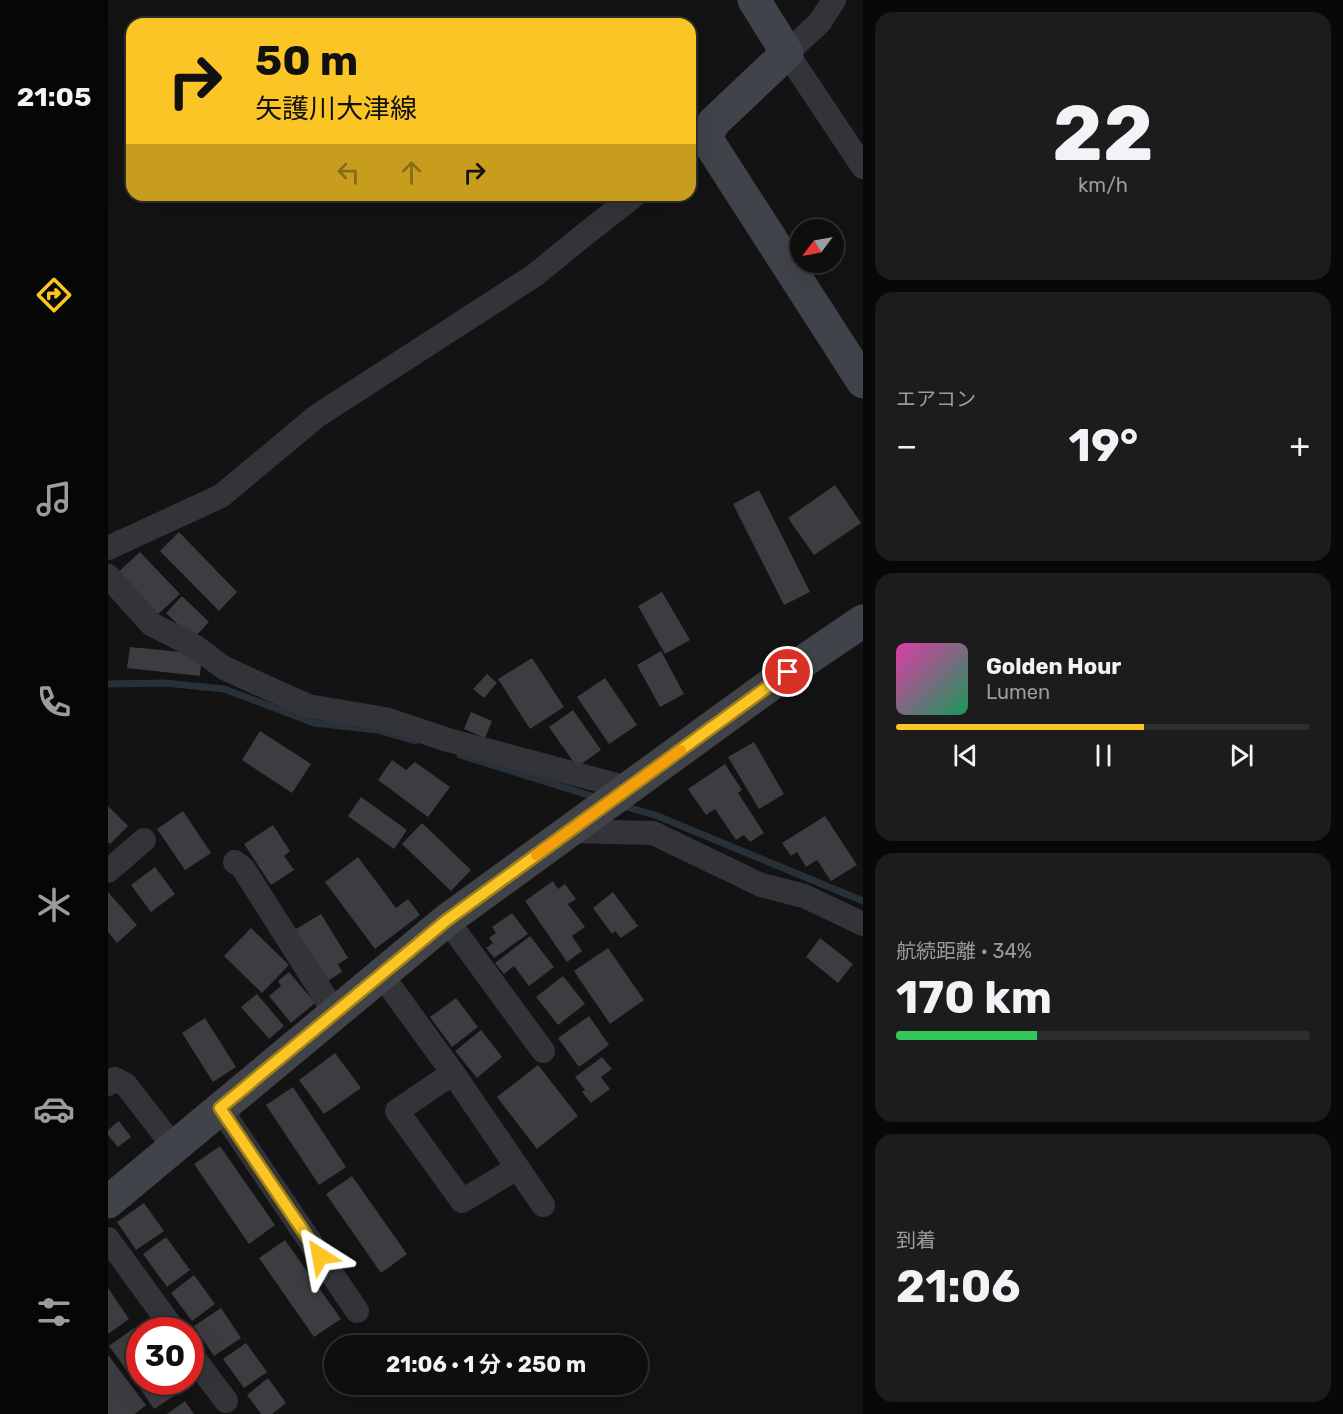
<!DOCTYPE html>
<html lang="ja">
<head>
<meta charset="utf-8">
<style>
	body { margin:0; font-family:Rubik,"Noto Sans JP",sans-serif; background:#1c1c1d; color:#f1f3f6; height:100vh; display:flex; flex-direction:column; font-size:22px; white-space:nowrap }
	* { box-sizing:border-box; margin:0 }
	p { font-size:20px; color:#9b9c9e }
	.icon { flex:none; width:33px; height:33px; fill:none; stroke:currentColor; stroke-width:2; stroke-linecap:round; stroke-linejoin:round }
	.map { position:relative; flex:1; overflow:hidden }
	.panel { display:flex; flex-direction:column; gap:12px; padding:12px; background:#080808; width:480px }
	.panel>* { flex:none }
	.banner { position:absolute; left:18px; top:18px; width:570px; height:183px; border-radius:18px; box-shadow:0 6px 24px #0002,0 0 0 2px #2e2e2f; background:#fac525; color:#111; overflow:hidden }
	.needle { width:39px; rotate:238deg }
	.fabs { position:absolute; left:682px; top:219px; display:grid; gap:12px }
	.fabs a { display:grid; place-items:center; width:54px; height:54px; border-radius:50%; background:#0e0e0f; box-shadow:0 6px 24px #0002,0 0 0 2px #2e2e2f; font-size:30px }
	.speed { position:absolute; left:18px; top:1317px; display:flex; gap:12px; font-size:30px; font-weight:700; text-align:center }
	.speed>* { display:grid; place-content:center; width:78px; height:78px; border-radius:50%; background:#0e0e0f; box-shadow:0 6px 24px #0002,0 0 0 2px #2e2e2f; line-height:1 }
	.speed .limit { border:9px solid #d22; background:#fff; color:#111 }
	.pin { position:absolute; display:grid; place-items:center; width:51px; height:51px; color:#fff; margin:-26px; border:3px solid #fff; border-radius:50%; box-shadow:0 2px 6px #0007 }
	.me { position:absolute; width:66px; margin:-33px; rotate:326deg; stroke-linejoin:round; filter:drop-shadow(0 0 4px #0008) }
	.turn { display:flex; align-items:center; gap:21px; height:126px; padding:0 30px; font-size:27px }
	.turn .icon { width:78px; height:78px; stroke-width:2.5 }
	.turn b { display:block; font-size:42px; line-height:51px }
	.lanes { display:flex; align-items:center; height:57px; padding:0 30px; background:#0003; justify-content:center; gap:30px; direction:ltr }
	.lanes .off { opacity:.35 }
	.big { font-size:45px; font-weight:700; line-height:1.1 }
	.panel .tile { flex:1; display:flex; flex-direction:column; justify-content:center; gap:9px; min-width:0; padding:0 21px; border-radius:18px; background:#1c1c1d }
	.panel .dial { align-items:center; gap:0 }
	.dial b { font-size:78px; line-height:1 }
	.song { display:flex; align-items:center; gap:18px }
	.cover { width:72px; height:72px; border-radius:9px; background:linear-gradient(135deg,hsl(320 70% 55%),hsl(150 70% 35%)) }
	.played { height:6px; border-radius:3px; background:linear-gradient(90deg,#fac525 60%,#2e2e2f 60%) }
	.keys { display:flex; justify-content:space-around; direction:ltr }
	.heat { display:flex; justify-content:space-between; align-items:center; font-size:33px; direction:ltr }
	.charge { height:9px; border-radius:4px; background:linear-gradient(90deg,#34c759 34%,#2e2e2f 0) }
	.trip { position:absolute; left:216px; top:1335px; width:324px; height:60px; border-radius:30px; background:#0e0e0f; box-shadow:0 6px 24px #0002,0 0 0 2px #2e2e2f; font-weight:700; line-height:60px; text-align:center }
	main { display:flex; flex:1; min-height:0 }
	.dock { display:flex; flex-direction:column; width:108px; justify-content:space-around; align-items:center; background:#060606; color:#9b9c9e }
	.dock .icon { width:42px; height:42px }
	.dock .active { color:#fac525 }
	.dock b { font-size:27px; color:#f1f3f6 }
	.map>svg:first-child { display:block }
</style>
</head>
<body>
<main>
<nav class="dock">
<b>21:05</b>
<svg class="icon active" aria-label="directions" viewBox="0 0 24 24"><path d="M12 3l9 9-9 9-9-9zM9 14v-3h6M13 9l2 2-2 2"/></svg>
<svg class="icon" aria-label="music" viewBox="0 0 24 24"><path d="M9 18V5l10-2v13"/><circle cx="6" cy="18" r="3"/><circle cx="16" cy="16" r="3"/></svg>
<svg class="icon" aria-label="phone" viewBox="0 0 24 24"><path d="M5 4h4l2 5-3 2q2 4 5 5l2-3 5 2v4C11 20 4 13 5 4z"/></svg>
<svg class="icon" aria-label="climate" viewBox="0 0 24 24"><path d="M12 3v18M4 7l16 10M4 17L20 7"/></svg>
<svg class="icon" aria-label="car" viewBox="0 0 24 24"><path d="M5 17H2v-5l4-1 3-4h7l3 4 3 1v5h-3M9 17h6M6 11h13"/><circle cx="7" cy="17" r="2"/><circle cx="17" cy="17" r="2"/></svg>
<svg class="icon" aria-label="filters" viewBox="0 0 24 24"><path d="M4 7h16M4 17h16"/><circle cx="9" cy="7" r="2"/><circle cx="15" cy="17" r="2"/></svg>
</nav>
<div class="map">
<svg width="755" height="1414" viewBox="0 0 755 1414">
	<rect width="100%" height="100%" fill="#131314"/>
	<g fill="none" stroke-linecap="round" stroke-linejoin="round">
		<path stroke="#283038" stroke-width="7" d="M0 684 57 683 116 689 206 723 269 730 307 741
			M352 755 490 798
			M515 806 547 815 755 901"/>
	</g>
	<path fill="#3c3c41" d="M727 485 753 523 706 555 680 518Z
		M651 490 702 592 676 605 625 504Z
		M71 532 129 592 111 611 52 551Z
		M32 552 72 594 46 618 7 575Z
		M554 592 582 640 557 654 530 606Z
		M74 596 101 622 85 639 58 613Z
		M22 647 94 654 92 676 19 668Z
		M553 651 576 694 552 707 529 665Z
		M424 658 456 707 422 729 390 679Z
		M379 674 389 683 376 698 365 689Z
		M497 678 529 725 501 744 469 697Z
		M465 710 493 750 469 767 441 727Z
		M363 712 384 721 377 738 356 729Z
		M152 731 203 764 184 793 134 760Z
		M646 742 676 794 651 809 620 757Z
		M284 760 298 770 307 762 342 787 320 817 270 780Z
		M617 764 634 790 630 793 656 833 642 842 636 835 628 840 607 809 598 815 580 789Z
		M253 797 299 830 286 849 240 816Z
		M0 806 20 826 2 844 0 842Z
		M75 811 103 853 77 870 49 829Z
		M717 816 749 865 723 881 709 860 698 867 689 852 683 856 674 843Z
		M314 823 363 870 343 891 294 844Z
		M165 825 182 851 176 856 186 870 163 885 136 844Z
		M250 857 288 908 300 899 312 915 267 949 217 882Z
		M47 867 67 894 43 912 23 885Z
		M445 881 450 889 457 884 468 899 460 904 477 927 464 936 474 951 459 962 417 901Z
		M0 892 29 925 9 943 0 932Z
		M505 892 530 926 513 938 507 931 504 934 485 908Z
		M404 913 420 934 386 958 378 948 385 943 381 938 388 933 384 927Z
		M213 914 240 958 230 964 234 972 215 984 183 932Z
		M143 928 181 965 154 993 116 956Z
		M422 936 446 967 421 986 406 966 396 974 387 963Z
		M712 938 745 964 730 983 698 957Z
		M500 948 536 1000 502 1024 466 971Z
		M181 972 207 1003 183 1023 161 996 173 986 170 981Z
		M455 976 477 1004 450 1025 428 997Z
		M149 994 176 1026 161 1039 133 1007Z
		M348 998 370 1027 344 1047 322 1017Z
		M481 1016 501 1045 471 1067 450 1038Z
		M97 1018 128 1067 105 1082 74 1033Z
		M373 1030 394 1057 369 1078 347 1051Z
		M227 1053 253 1088 216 1114 191 1080Z
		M494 1057 504 1069 493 1077 502 1089 483 1103 474 1092 477 1090 467 1077Z
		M430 1065 470 1116 429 1149 389 1097Z
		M185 1087 238 1167 211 1185 158 1105Z
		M11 1121 23 1137 10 1147 0 1135V1130Z
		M112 1146 167 1225 141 1244 86 1164Z
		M244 1176 299 1254 273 1273 218 1194Z
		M36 1203 56 1231 28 1250 9 1222Z
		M58 1237 82 1270 59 1287 35 1254Z
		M177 1240 233 1319 206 1337 151 1258Z
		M86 1275 107 1304 84 1321 63 1293Z
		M0 1288 21 1319 0 1334Z
		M113 1308 133 1338 106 1356 86 1326Z
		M26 1328 32 1335V1364L20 1372 1 1346Z
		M138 1343 159 1372 136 1388 115 1359Z
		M0 1355 38 1405 27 1414H0Z
		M32 1374V1382H65L72 1392 46 1409 25 1378Z
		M160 1378 178 1403 164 1414H153L139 1395Z
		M77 1401 86 1414H59Z"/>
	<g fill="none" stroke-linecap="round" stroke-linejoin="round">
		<path stroke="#333439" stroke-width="24" d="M726 0 712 22 679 53 755 167
			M0 548 113 496 209 416 427 275 471 239 527 195
			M0 576 43 624 88 647 116 668 200 706 277 719 340 740 520 788
			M461 831 545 833 653 885 696 896 755 924
			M127 862 135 868 227 1013
			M0 871 36 840
			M339 920 435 1051
			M273 974 345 1073 435 1205
			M345 1073 289 1111 354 1201 409 1168
			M0 1084 7 1079 18 1085 66 1147
			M112 1108 249 1311
			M0 1239 66 1330
			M82 1353 118 1401"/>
		<path stroke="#41434a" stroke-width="33" d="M646 0 679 53 605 123 598 138 755 382
			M0 1202 339 920 680 672 755 621"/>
	</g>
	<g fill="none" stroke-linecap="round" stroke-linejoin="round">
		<defs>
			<path id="route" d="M212 1256 112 1108 339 920 680 672"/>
		</defs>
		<use href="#route" stroke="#a28018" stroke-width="15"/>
		<use href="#route" stroke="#fac525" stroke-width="10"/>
		<path stroke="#f59e0b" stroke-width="10" d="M428 855 573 750"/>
	</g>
</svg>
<div class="fabs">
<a><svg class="needle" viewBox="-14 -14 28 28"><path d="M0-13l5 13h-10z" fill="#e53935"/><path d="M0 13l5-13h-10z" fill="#9b9c9e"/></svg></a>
</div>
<div class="speed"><div class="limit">30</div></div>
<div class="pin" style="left:680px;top:672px;background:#d93025"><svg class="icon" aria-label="arrive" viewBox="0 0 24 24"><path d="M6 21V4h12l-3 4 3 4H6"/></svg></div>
<svg class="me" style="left:212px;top:1256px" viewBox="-20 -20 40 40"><path d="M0-17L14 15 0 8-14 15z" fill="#fac525" stroke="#fff" stroke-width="4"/></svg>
<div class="trip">21:06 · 1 分 · 250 m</div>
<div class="banner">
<div class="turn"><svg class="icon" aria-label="right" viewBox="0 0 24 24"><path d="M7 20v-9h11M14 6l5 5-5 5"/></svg><div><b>50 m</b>矢護川大津線</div></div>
<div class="lanes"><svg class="icon off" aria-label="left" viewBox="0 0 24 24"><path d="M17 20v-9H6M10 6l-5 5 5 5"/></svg><svg class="icon off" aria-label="ahead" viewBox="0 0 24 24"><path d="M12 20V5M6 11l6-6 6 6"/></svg><svg class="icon" aria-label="right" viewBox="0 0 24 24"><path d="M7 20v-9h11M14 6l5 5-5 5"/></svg></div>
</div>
</div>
<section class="panel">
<div class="tile dial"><b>22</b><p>km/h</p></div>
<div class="tile"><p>エアコン</p>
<div class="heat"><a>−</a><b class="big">19°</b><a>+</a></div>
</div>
<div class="tile">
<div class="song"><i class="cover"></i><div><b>Golden Hour</b><p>Lumen</p></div></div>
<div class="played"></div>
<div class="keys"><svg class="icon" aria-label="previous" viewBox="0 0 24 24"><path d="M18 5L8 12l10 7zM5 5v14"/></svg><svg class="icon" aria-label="pause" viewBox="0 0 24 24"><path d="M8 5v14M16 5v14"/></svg><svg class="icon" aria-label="next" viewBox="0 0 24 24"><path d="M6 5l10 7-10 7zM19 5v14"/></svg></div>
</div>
<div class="tile"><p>航続距離 · 34%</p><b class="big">170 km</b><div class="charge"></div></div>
<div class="tile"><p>到着</p><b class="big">21:06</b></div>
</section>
</main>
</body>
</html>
